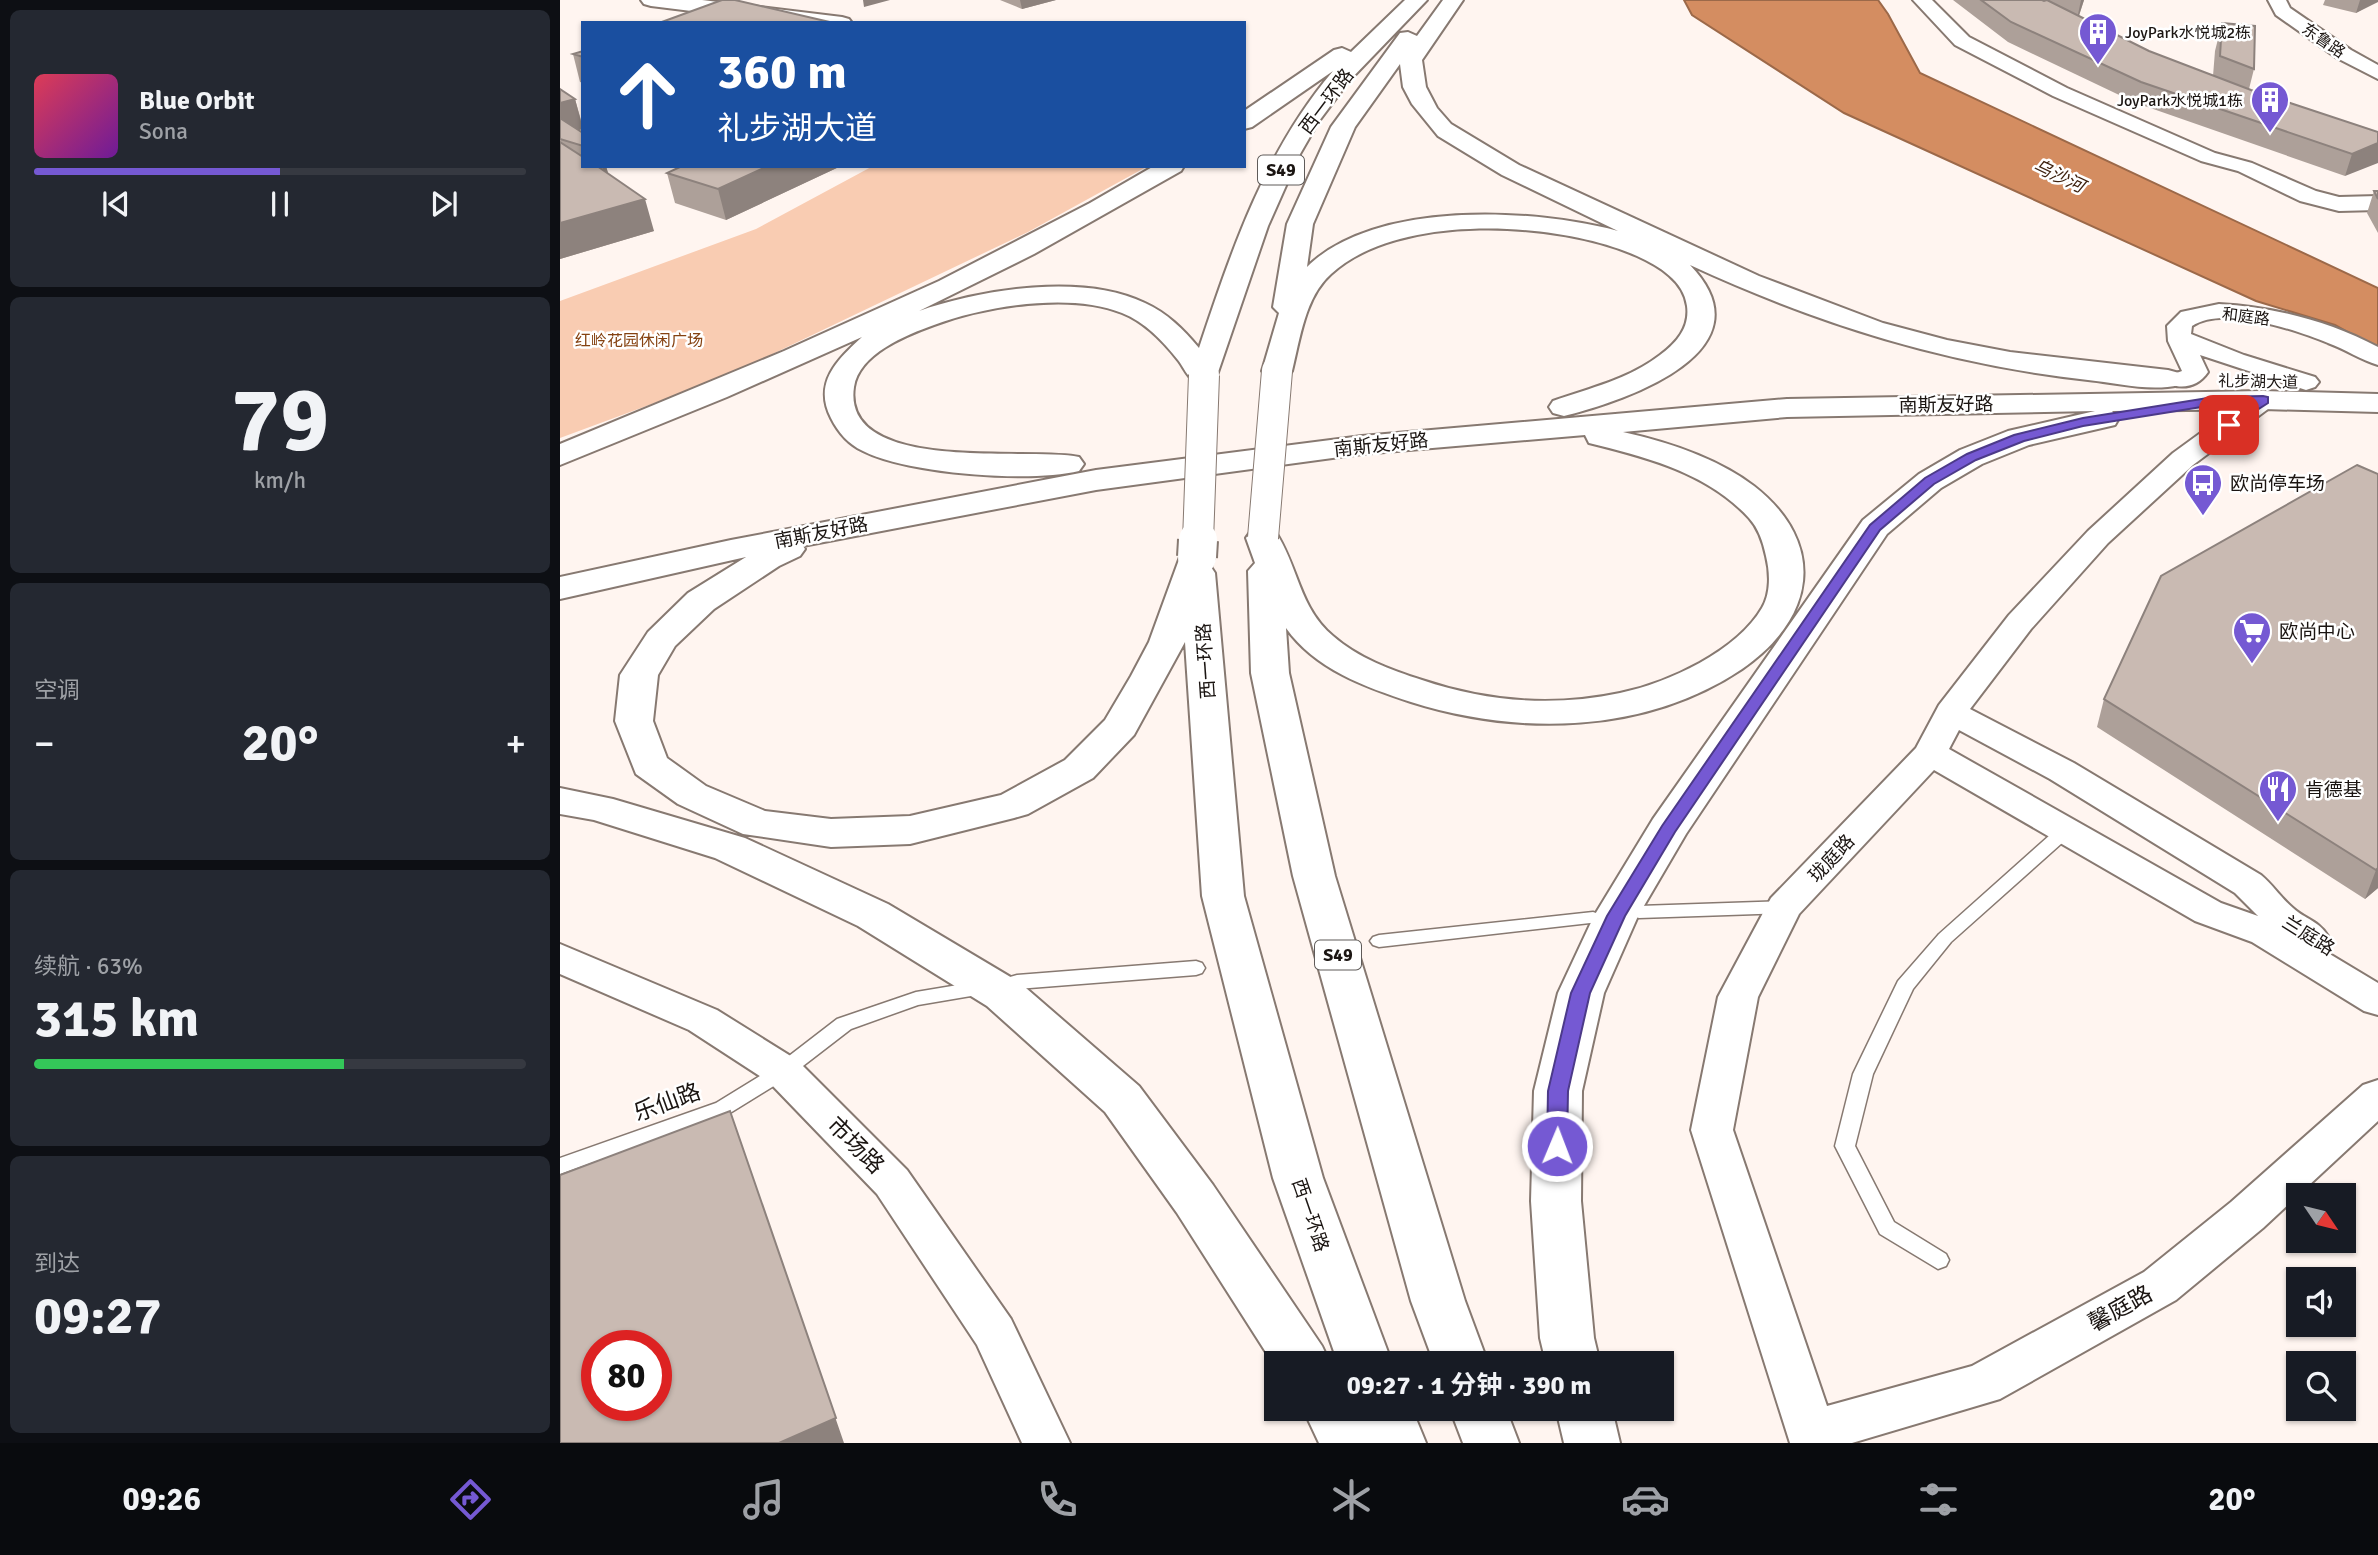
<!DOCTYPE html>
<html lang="zh">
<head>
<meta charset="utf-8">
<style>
	body { margin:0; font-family:Signika,"Noto Sans SC",sans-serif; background:#242831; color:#f1f3f6; height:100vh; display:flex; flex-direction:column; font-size:26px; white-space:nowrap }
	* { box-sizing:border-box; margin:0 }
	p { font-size:23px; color:#9ea1a6 }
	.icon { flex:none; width:38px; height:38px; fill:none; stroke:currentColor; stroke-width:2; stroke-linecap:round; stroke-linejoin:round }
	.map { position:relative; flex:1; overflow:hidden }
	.panel { display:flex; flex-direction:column; gap:10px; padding:10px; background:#0d0f14; width:560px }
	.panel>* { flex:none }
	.top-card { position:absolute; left:21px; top:21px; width:665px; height:147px; border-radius:0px; box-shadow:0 2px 5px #0004; background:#1a4fa0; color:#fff; overflow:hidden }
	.needle { width:46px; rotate:125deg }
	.buttons { position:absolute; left:1726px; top:1183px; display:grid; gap:14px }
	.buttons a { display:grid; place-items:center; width:70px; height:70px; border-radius:0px; background:#171b24; box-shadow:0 2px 5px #0004; font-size:35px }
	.speed { position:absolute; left:21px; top:1330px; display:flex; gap:14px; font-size:35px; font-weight:700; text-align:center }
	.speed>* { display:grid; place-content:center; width:91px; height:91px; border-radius:50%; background:#171b24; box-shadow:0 2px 5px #0004; line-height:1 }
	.speed .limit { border:10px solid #d22; background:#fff; color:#111 }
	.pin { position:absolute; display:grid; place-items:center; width:60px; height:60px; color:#fff; margin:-30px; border-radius:14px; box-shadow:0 4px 10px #0006 }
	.me { position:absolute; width:77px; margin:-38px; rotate:1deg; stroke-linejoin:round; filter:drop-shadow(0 0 5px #0008) }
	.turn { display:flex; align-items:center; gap:24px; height:147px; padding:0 21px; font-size:32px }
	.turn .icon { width:91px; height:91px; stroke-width:2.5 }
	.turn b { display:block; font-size:49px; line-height:60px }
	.big { font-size:52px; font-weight:700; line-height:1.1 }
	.panel .widget { flex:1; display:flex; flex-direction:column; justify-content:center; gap:10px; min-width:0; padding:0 24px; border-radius:10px; background:#242831 }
	.panel .dial { align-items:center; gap:0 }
	.dial b { font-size:91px; line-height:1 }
	.song { display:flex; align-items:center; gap:21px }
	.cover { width:84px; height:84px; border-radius:10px; background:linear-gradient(135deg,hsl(350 70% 55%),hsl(280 70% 35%)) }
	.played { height:7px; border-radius:4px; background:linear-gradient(90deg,#7559d3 50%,#363941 50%) }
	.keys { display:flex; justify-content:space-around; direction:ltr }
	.heat { display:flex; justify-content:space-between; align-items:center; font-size:38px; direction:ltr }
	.charge { height:10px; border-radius:5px; background:linear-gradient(90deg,#34c759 63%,#363941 0) }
	.trip { position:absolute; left:704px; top:1351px; width:410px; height:70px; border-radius:0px; background:#171b24; box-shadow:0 2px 5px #0004; font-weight:700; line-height:70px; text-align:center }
	.tabs { display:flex; height:112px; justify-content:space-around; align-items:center; background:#090b0e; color:#9ea1a6 }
	.tabs .icon { width:49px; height:49px }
	.tabs .on { color:#7559d3 }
	.tabs b { font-size:32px; color:#f1f3f6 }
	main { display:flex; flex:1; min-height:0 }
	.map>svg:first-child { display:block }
</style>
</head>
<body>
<main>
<section class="panel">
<div class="widget">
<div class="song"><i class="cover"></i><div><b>Blue Orbit</b><p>Sona</p></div></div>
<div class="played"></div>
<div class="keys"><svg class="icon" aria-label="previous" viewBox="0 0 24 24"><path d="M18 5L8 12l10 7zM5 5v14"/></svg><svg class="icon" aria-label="pause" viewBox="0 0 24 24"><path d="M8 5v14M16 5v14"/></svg><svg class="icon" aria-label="next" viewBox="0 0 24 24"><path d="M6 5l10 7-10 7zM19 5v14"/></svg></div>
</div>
<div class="widget dial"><b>79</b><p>km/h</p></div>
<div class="widget"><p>空调</p>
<div class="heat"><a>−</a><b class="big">20°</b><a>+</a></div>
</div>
<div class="widget"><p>续航 · 63%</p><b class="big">315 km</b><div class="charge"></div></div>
<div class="widget"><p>到达</p><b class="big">09:27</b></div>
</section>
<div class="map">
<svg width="1818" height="1443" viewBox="0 0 1818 1443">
	<rect width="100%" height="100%" fill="#fff5f0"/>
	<path fill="#f9ccb2" d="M313 166H588L468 232 162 378 0 438V301L196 229Z"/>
	<path fill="#d48d61" stroke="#9c6949" stroke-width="2" d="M1124 0H1318L1328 14 1360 73 1818 288V349L1775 325 1696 301 1284 113 1132 15Z"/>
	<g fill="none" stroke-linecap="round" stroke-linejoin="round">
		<defs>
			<path id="lane" d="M1505 825 1513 831 1511 835 1391 942 1353 989 1313 1074 1295 1146 1334 1222 1386 1254 1389 1260 1386 1266 1378 1269 1320 1234 1275 1146 1293 1074 1338 981 1379 934 1499 827Z
				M1224 901 1230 903 1233 907 1230 911 1224 913 1079 918 1073 916 1070 912 1073 908 1079 906Z
				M1033 912 1039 914 1042 918 1039 922 819 947 813 945 810 941 813 937 819 935Z
				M636 961 642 963 645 968 642 973 636 975 457 989 450 987 448 982 450 977 457 975Z
				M404 984 411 986 413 991 411 996 358 1005 291 1029 230 1076 170 1113 0 1174V1158L156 1103 216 1066 277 1019 356 992Z"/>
			<path id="street" d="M1353 0H1372L1409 37 1507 88 1655 153 1692 163 1756 191 1779 197 1818 196V210L1779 211 1740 201 1678 171 1641 161 1493 96 1395 45Z
				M1708 0H1726L1730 8 1791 50 1818 65V79L1777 58 1716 15Z
				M1659 304C1714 307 1769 321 1818 347V365C1801 360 1785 349 1768 343 1736 330 1663 305 1632 326L1631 334 1684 355 1755 377 1759 382 1755 387 1746 390 1640 355 1648 372C1639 385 1626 389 1611 385L1607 380 1611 375 1622 371 1608 341 1607 326 1621 312Z
				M1703 392 1712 394 1716 400 1712 406 1633 465 1548 543 1471 629 1410 709 1514 763 1701 875C1713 885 1721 898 1733 908 1745 919 1759 921 1768 936L1762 945 1758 947 1818 983V1015L1804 1011 1692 942 1635 921 1374 770 1239 914 1198 997 1173 1130 1267 1406 1412 1366 1584 1272 1671 1202 1803 1085 1818 1080V1121L1703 1228 1616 1300 1440 1399 1292 1443H1230L1131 1130 1158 997 1211 898 1356 748 1379 705 1449 615 1528 531 1613 453 1694 394ZM1399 730 1490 779 1675 893 1698 916 1661 903 1389 749Z
				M0 944 157 1010 237 1060 347 1170 451 1319 510 1443H462L417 1345 317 1194 209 1082 129 1030 0 974Z"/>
			<path id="secondary" d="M81 0H142L282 17 289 19 292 23H228L91 6 84 4Z"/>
			<path id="highway" d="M845 0H867L789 81 759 121 740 154 708 226 655 381C648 383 640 385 634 381 628 378 623 366 618 360 603 341 585 322 562 313 510 292 426 306 374 325 346 335 299 354 294 387 281 476 474 446 519 457L524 464 519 471C471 483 348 474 303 451 288 444 278 432 271 418 253 383 277 360 302 337L167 397 0 465V444L224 351 379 281 530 203 594 166H624L621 171 474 254 359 311C422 289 523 273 585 303 607 313 623 329 639 348 672 249 705 151 773 71L692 127 684 129V111L774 50 782 48 791 52Z
				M883 0H903L862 60 866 87 877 108 891 124 959 165 1199 276 1323 323 1387 340 1450 352 1608 370 1619 373 1623 379 1619 385C1591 392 1556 383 1528 380 1386 364 1260 325 1130 265 1212 350 1069 400 1004 416L993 413 989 407 993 401C1030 388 1069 379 1100 355 1116 343 1130 328 1127 306 1124 281 1099 266 1077 256 999 221 838 212 771 274 745 297 740 339 732 371L727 377 717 380 707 377 702 371 719 313 713 307 727 224 771 127 840 33 848 32 857 36ZM840 64 843 87 852 104 878 136 942 175 1058 231C973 208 814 200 747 267L753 224 795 127Z
				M1703 391 1818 394V412L1703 409 1552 411 1559 418 1555 425 1469 445 1422 464 1381 488 1327 534 1126 834 1078 916 1044 993 1022 1091 1021 1201 1034 1338 1040 1363H986L980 1338 971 1201 974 1091 998 993 1034 916 1093 819 1303 520 1359 474 1400 450 1448 431 1535 411 1227 417 1063 432C1108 442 1157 458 1194 486 1268 544 1255 619 1182 669 1085 734 959 736 851 702 805 687 755 669 726 628L729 673 775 876 905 1301 928 1363H874L851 1301 733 876 691 673 688 571 695 563 686 538 691 531 703 528 715 531C738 565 739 608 773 636 798 658 831 670 862 680 927 702 994 707 1060 693 1108 683 1177 651 1202 608 1211 593 1210 572 1206 556 1203 542 1199 529 1189 518 1148 473 1086 457 1029 443L1025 435 802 454 536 490 243 546 245 549 240 556 219 566 154 609 115 646 98 675 93 721 107 758 146 786 205 811 271 819 350 816 441 795 505 760 545 720 571 676 589 642 620 557 625 550 637 547 649 550 654 557 651 567 655 573 684 896 763 1178 832 1363H778L713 1178 642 896 625 642 574 735 533 778 468 814 454 818 350 844 271 847 183 834 118 804 76 774 55 721 60 675 88 632 128 593 186 557 0 599V577L171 540 536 470 802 436 1227 399Z
				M0 788 53 799 185 838 328 904 459 982 579 1086 653 1185 762 1346 770 1363H716V1368L617 1213 545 1112 427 1006 298 926 155 858 34 820 0 814Z
				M743 1409H852L866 1443H759Z
				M890 1409H946L959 1443H903Z
				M996 1409H1052L1060 1443H1004Z"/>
		</defs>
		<use href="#lane" stroke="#877971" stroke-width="3"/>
		<use href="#street" stroke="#877971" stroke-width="4"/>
		<use href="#secondary" stroke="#877971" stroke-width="4"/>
		<use href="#highway" stroke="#877971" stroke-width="4"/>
		<use href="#lane" fill="#fff" fill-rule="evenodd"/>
		<use href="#street" fill="#fff" fill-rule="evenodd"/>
		<use href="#secondary" fill="#fff" fill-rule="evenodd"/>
		<use href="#highway" fill="#fff" fill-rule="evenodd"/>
		<defs>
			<path id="highway-bridge-far1" d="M703 538 717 371
				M638 541 644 375"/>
			<path id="highway-bridge" d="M637 557 638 540"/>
		</defs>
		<use href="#highway-bridge-far1" stroke="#877971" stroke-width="32" stroke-linecap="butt"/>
		<use href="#highway-bridge" stroke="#877971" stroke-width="42" stroke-linecap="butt"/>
		<use href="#highway-bridge-far1" stroke="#fff" stroke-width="30"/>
		<use href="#highway-bridge" stroke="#fff" stroke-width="38"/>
	</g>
	<path fill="#ada099" d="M440 0H496L462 9Z
		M1393 0H1482L1484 1V0H1524L1519 16 1589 51 1653 76 1655 51 1662 23 1694 69 1689 89 1818 132 1785 176 1576 103 1448 42Z
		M1765 0H1818L1796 13 1763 5Z
		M23 51V83L20 82 13 54Z
		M0 89 15 99 23 127V129L18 130 23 133V166H46L48 174 94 231 0 259Z
		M281 166 166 220 115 203 107 173Z
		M1814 191H1818V233L1807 213Z
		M1818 474V888L1805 899 1537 727 1544 699Z"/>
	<path fill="#8d827d" d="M303 0H330L304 7Z
		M460 0H496L462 9Z
		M1521 0H1524L1516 24Z
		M1800 0H1818V2L1796 13Z
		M15 99 23 129 0 135V103Z
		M1818 143V163L1785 176 1792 154Z
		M42 166H46L49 176 46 182Z
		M208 166H281L166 220 158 189Z
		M85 199 94 231 0 259V223Z
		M1818 868V888L1805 899 1816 870Z
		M170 1111 284 1443H219Z"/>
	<path fill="#c9bab2" stroke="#8d827d" stroke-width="2" fill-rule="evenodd" d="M162 0H175L274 23H99Z
		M1421 0H1482L1484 1 1487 0 1589 51 1691 90 1818 132V143L1792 154 1581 82 1451 22Z
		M1662 23 1695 26 1694 69 1660 56Z
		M23 51V57L13 54Z
		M0 89 15 99 0 103Z
		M0 118 23 133V146L0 139Z
		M0 142 23 157V166H37L85 199 0 223Z
		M122 166H208L158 189 107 173Z
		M1814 191H1818V199Z
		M1797 465 1818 474V868L1816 870 1544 699 1601 576Z
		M170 1111 276 1418 219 1443H0V1175ZM37 1346H96V1405H37Z"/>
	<path fill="#7559d3" stroke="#4c3a89" stroke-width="2" d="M1703 396 1708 397V403L1669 428 1665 427V422L1690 404 1654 405 1523 426 1464 441 1416 460 1374 484 1320 530 1115 832 1065 916 1030 993 1008 1091 1007 1146 1004 1152 997 1154 990 1152 987 1146 988 1091 1011 993 1047 916 1102 826 1310 525 1365 478 1407 454 1454 435 1523 418 1654 397Z"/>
	<defs>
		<symbol id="building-pin" viewBox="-11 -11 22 30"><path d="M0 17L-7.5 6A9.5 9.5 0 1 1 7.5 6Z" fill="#7559d3" stroke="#fff"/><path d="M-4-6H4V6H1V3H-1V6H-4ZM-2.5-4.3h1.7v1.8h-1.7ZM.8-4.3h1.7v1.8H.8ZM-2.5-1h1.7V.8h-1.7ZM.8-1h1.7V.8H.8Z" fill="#fff"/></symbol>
		<symbol id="bus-pin" viewBox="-11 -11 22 30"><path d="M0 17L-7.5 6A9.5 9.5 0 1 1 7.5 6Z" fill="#7559d3" stroke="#fff"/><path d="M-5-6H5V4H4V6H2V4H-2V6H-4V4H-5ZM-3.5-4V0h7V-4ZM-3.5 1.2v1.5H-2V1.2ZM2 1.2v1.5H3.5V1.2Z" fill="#fff"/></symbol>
		<symbol id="supermarket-pin" viewBox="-11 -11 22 30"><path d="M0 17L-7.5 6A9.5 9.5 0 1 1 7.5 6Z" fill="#7559d3" stroke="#fff"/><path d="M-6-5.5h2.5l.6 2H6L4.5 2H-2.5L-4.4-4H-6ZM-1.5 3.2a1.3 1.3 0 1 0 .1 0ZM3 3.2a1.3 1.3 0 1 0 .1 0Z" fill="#fff"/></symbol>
		<symbol id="restaurant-pin" viewBox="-11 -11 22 30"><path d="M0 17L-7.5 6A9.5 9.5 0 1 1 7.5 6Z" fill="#7559d3" stroke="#fff"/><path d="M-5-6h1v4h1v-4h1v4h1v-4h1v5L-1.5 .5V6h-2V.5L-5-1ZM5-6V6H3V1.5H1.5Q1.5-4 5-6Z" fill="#fff"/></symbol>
	</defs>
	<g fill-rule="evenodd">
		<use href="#building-pin" x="1516" y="10" width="44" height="60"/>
		<use href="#building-pin" x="1688" y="78" width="44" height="60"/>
		<use href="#bus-pin" x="1621" y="461" width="44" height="60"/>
		<use href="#supermarket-pin" x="1670" y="609" width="44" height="60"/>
		<use href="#restaurant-pin" x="1696" y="767" width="44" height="60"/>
	</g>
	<g text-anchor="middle" stroke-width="5" stroke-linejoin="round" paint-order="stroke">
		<g font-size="16" fill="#1b1512" stroke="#fff" text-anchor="start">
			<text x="1565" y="38">JoyPark水悦城2栋</text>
			<text x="1683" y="106" text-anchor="end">JoyPark水悦城1栋</text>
		</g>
		<g font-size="16" fill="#1b1512" stroke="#fff">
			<text transform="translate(1764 40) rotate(34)" y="6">东鲁路</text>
			<text transform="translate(1686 316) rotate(7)" y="6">和庭路</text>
			<text transform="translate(1698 381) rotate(1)" y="6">礼步湖大道</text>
		</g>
		<g font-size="16" fill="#854211" stroke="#fff">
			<text x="79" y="346">红岭花园休闲广场</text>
		</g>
		<g fill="#fff" stroke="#5f5b59" stroke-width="2">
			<rect x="698" y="155.5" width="46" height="29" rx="5"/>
			<rect x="755" y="940.5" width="46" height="29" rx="5"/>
		</g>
		<g font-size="18" font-weight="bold" fill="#1b1512">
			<text x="721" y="176">S49</text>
			<text x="778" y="961">S49</text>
		</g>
		<g font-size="18" font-style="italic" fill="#3f220f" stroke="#fff">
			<text transform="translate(1499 176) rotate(25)" y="6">乌沙河</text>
		</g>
		<g font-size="19" fill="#1b1512" stroke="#fff">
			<text transform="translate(766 101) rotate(-53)" y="7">西一环路</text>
			<text transform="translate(1386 404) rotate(-1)" y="7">南斯友好路</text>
			<text transform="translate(821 444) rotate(-6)" y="7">南斯友好路</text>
			<text transform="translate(261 532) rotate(-11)" y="7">南斯友好路</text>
			<text transform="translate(645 661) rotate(-94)" y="7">西一环路</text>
			<text transform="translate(1271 858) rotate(-47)" y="7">珑庭路</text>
			<text transform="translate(1749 935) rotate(32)" y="7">兰庭路</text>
			<text transform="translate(751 1215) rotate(71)" y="7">西一环路</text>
		</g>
		<g font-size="19" fill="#1b1512" stroke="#fff" text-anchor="start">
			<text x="1670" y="490">欧尚停车场</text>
			<text x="1719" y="638">欧尚中心</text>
			<text x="1745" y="796">肯德基</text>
		</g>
		<g font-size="23" fill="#1b1512" stroke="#fff">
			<text transform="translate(107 1102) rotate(-20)" y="8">乐仙路</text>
			<text transform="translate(296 1145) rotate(45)" y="8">市场路</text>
			<text transform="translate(1560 1308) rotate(-29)" y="8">馨庭路</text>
		</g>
	</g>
</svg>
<div class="buttons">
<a><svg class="needle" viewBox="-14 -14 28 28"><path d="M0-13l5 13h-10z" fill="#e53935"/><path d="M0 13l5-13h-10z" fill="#9ea1a6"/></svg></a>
<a><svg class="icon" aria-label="sound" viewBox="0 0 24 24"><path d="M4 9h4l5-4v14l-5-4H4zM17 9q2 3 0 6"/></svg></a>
<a><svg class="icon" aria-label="search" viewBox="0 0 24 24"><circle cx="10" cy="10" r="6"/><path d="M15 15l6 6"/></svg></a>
</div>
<div class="speed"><div class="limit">80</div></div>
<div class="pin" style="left:1669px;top:425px;background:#d93025"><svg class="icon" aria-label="arrive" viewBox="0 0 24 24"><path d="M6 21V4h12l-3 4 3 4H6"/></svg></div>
<svg class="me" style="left:997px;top:1146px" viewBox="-20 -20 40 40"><circle r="17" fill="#7559d3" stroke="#fff" stroke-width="3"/><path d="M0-11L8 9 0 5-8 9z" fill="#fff"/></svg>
<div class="trip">09:27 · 1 分钟 · 390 m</div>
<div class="top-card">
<div class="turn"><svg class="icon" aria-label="ahead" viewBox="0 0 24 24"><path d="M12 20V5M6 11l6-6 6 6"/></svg><div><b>360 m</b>礼步湖大道</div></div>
</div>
</div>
</main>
<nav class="tabs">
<b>09:26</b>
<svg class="icon on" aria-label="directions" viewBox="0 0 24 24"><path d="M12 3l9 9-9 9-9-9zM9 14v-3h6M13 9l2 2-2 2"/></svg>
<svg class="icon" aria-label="music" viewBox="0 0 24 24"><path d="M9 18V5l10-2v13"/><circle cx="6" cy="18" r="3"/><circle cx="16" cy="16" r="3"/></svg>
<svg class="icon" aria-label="phone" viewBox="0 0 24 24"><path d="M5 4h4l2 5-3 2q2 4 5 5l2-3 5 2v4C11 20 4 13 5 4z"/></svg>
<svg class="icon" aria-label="climate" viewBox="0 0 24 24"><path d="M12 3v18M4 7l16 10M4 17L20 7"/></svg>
<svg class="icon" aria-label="car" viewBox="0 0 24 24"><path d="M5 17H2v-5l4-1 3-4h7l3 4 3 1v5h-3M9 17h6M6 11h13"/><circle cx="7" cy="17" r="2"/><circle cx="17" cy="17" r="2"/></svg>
<svg class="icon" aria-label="filters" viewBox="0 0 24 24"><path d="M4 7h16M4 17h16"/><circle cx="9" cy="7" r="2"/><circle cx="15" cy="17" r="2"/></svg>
<b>20°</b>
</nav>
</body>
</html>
